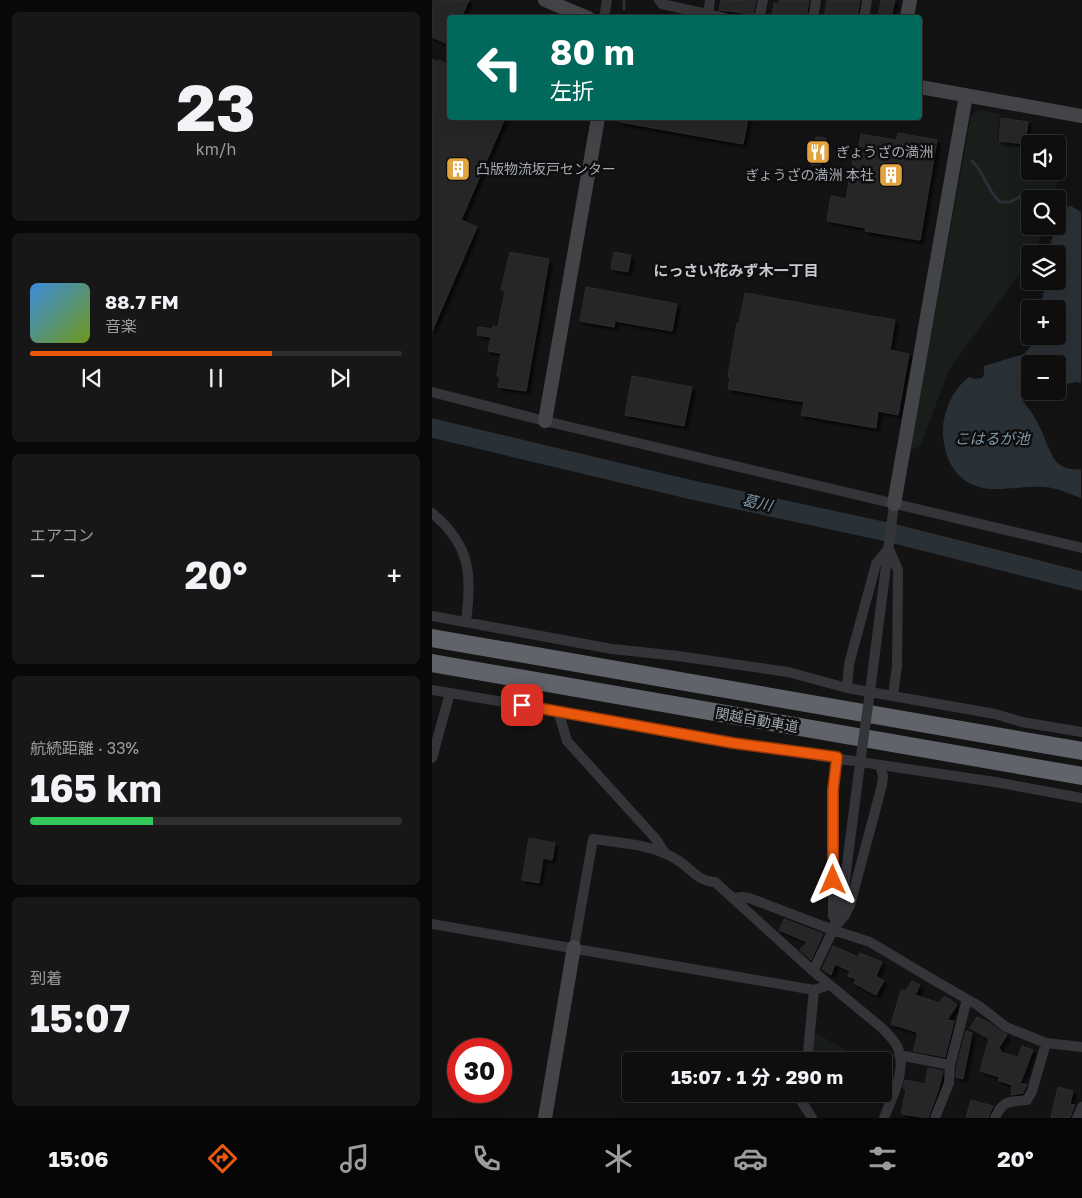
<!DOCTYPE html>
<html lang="ja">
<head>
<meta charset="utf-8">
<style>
	body { margin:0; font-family:"Golos Text","Noto Sans JP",sans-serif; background:#171718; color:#f1f3f6; height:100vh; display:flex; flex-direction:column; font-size:19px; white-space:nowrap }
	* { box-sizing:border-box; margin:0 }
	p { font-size:16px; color:#9b9c9e }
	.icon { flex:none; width:28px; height:28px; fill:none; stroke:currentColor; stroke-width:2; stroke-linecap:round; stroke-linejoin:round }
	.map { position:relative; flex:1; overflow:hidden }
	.details { display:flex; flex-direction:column; gap:12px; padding:12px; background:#080808; width:432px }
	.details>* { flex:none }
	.guide { position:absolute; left:15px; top:15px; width:475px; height:105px; border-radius:5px; box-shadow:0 5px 20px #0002,0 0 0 1px #2e2e2f; background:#00695c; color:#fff; overflow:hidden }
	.tools { position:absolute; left:589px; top:135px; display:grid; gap:10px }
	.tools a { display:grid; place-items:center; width:45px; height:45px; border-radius:5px; background:#0e0e0f; box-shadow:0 5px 20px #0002,0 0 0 1px #2e2e2f; font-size:25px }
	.speed { position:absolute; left:15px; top:1038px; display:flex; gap:10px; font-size:25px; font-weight:700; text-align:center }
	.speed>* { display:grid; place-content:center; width:65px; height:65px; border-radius:50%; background:#0e0e0f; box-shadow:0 5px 20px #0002,0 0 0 1px #2e2e2f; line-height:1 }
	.speed .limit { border:8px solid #d22; background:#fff; color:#111 }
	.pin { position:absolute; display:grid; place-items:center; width:42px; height:42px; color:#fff; margin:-21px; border-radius:10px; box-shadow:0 2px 8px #0006 }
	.me { position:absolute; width:55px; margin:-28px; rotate:0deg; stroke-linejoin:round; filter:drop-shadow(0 0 4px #0008) }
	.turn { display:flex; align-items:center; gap:18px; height:105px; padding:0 20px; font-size:22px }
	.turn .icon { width:65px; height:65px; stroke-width:2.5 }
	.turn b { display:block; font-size:35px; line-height:42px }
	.big { font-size:38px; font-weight:700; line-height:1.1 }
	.details .card { flex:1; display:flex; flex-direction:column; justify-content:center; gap:8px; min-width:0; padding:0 18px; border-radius:8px; background:#171718 }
	.details .dial { align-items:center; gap:0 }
	.dial b { font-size:65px; line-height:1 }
	.song { display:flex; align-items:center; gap:15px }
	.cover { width:60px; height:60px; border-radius:8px; background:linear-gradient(135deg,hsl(210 70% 55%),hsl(80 70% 35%)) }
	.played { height:5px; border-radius:2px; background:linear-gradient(90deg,#ea580c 65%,#2e2e2f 65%) }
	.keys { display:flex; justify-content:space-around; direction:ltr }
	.heat { display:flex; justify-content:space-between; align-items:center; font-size:28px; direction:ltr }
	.charge { height:8px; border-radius:4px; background:linear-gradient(90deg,#34c759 33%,#2e2e2f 0) }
	.trip { position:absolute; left:190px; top:1052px; width:270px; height:50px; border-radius:5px; background:#0e0e0f; box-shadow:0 5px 20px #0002,0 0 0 1px #2e2e2f; font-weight:700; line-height:50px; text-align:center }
	.tabs { display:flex; height:80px; justify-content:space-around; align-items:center; background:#060606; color:#9b9c9e }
	.tabs .icon { width:35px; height:35px }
	.tabs .selected { color:#ea580c }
	.tabs b { font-size:22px; color:#f1f3f6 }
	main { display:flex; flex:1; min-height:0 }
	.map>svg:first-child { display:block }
</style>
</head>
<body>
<main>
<section class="details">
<div class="card dial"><b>23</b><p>km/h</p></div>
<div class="card">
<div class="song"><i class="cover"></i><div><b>88.7 FM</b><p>音楽</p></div></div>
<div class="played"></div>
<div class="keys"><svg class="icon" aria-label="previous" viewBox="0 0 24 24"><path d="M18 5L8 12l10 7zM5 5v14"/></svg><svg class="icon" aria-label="pause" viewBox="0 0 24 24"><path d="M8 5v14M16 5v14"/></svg><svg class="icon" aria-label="next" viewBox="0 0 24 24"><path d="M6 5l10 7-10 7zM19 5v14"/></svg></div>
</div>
<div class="card"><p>エアコン</p>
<div class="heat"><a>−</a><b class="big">20°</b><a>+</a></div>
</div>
<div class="card"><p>航続距離 · 33%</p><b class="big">165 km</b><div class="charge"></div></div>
<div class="card"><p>到着</p><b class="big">15:07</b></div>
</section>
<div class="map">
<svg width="650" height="1118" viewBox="0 0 650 1118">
	<defs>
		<filter id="shadow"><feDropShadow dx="3.5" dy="3.5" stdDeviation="1" flood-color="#0009"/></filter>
	</defs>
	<rect width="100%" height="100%" fill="#131314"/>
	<path fill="#191e1a" d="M547 110 568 114 565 141 597 146 598 171H622L627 178 621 199H598V226H612L603 254H598L597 261 518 368 488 446 478 450 539 116Z
		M383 1033 426 1056 422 1061H375L379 1052Z"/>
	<path fill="#2a3136" d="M639 206 649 212V383L644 382 625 386V364H598V391H612L593 397 591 402C600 411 605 421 610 432 619 453 622 472 649 469V498C638 494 625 488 613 487 596 486 579 489 563 489 529 489 513 465 511 434 510 413 521 389 537 377L543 379 550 378 552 375V366L592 354 599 346 602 336H625V309H608L614 281H625V254H618L619 242 632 208Z"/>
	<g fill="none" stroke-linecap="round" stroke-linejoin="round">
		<path stroke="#2a3136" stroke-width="3" d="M192 0V9
			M540 161C554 174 553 188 568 202H578L598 191 611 199
			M625 205 632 208"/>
		<path stroke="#2a3136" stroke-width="19" d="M0 428 256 489 455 532 650 581"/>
	</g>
	<path fill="#262628" stroke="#2d2d30" filter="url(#shadow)" d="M0 0H37L29 18H18V45L0 37Z
		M289 0 324 1 321 14 287 10Z
		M347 0H377L374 18 340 16 342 3 346 4Z
		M395 0H428L425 18H392Z
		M449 0H463L459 18H446Z
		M0 59 5 62 6 60 18 65V118H73L29 220 45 227 0 331Z
		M188 118H316L311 144 188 122Z
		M569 118 596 122 593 144 567 141Z
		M466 133 505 140 488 240 433 231 434 228 395 221 399 196 414 199 422 153H425L429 134 464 140Z
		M384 137 394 138 388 167 379 165Z
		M78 252 117 259 94 391 66 387 68 377 65 376 69 353 56 351 59 337 45 335 46 327 60 329 61 326 66 327 73 291 69 290Z
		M182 252 199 255 196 272 179 269Z
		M154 287 245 304 240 331 183 321 182 327 148 321Z
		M313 293 463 320 458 350 477 354 466 415 446 411 444 428 369 415 372 402 296 389 298 378 296 377 305 323H307L309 314Z
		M200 376 260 387 252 426 193 415Z
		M97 838 123 843 120 860 111 858 107 883 90 880Z
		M352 919 391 934 379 960 368 950 375 942 347 930Z
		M401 946 426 957 428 953 450 962 444 976 452 981 444 995 422 983 424 979 416 976 418 971 403 964 399 975 390 969Z
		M480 981 488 985 483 995 507 1003 512 996 516 999 517 998 525 1005 515 1020 522 1021 513 1057 481 1051 486 1034H484L485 1032 459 1024 469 990 474 991Z
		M545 1017 556 1022 575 1035 566 1049 569 1050 568 1052 586 1057 590 1046 601 1050 588 1084H595L591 1093 579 1095 580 1085 566 1080 568 1077 548 1071 557 1039 538 1028Z
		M534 1031 540 1033 531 1079 524 1077 525 1066Z
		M496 1068 511 1071 506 1091 496 1118 469 1114 474 1089 471 1088 473 1080 493 1084Z
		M626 1087 641 1091 638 1104 643 1105 638 1118H619Z
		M539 1100 561 1106 556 1118H534Z"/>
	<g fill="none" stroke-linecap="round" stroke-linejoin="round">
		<path stroke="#343539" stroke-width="10" d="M227 0 230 4 293 18
			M276 14 278 0
			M172 18 175 0
			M327 18 331 0
			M381 18 384 0
			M432 18 435 0
			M0 392 113 421 650 548
			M0 513C39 545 40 575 34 622
			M457 549 466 570 465 666 461 696
			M0 616 180 649 246 656 356 672 415 688 563 714 590 722 650 732
			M439 684 462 504
			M415 688 417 664 444 564 456 549
			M0 690 126 711 301 743 563 782 650 798
			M126 711 135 741 223 838 233 853
			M0 758 18 693
			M302 898 310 897 317 898 401 930 438 942 505 982 547 1006 574 1027 614 1043 650 1047
			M401 916V790L405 757
			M0 924 382 990 397 985
			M403 927 413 915 418 905 450 785 451 776 448 765
			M142 947 161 839C189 843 222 844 247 861 259 869 267 882 283 882L381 971 450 1028C455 1033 461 1039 465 1046 476 1069 460 1097 452 1118
			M381 971 401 930 412 887 427 771
			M467 1055 518 1065
			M372 1061 376 1052 382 990
			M365 1094 380 1118
			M503 1118 517 1083 518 1065 535 999
			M563 1118C571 1100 577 1102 595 1100L600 1091 614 1043
			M645 1118 650 1107"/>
		<path stroke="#424448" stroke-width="14" d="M113 0 156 18
			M475 18 478 0
			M488 87 650 116
			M113 421 166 118
			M462 504 534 95
			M113 1118 142 947"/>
		<path stroke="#606369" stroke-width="18" d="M0 638 650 751
			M0 663 650 776"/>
		<path stroke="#343539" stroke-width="10" d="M427 771 439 684"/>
	</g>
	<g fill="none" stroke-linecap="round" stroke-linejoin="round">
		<defs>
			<path id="route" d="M90 705 301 743 405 757 401 790V880"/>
		</defs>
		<use href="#route" stroke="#983908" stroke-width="12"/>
		<use href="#route" stroke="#ea580c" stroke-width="9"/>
	</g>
	<defs>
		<symbol id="restaurant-square" viewBox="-11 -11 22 22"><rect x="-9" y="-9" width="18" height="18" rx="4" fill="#e1a33e" stroke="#0e0e0f"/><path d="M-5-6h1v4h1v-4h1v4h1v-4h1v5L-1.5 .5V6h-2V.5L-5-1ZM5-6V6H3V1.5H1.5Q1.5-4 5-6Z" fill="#fff"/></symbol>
		<symbol id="building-square" viewBox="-11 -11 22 22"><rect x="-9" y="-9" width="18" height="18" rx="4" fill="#e1a33e" stroke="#0e0e0f"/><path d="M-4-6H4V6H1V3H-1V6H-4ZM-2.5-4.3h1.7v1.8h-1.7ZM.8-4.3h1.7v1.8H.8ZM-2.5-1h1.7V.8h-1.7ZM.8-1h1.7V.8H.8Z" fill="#fff"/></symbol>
	</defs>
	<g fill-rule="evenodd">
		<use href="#restaurant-square" x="372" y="138" width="28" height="28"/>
		<use href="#building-square" x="12" y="155" width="28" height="28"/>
		<use href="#building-square" x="445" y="161" width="28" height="28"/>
	</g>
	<g text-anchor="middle" stroke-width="5" stroke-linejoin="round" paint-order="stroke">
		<g font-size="14" fill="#a5aab3" stroke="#0e0e0f" text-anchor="start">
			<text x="404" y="157">ぎょうざの満洲</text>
			<text x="44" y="174">凸版物流坂戸センター</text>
			<text x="442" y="180" text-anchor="end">ぎょうざの満洲 本社</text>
		</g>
		<g font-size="14" fill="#a5aab3" stroke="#0e0e0f">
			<text transform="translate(325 720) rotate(10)" y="5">関越自動車道</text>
		</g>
		<g font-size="15" font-weight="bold" fill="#c6c9d0" stroke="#0e0e0f">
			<text x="304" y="276">にっさい花みず木一丁目</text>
		</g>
		<g font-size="15" font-style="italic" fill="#7f99ac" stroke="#0e0e0f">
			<text x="560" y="444">こはるが池</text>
			<text transform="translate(325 503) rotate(13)" y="5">葛川</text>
		</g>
	</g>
</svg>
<div class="tools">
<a><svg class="icon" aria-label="sound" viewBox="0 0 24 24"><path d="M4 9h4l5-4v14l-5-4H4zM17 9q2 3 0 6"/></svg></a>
<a><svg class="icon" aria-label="search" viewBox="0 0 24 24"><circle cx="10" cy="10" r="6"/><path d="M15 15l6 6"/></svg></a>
<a><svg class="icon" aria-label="layers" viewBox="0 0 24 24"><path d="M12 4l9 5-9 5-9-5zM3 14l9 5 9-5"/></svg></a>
<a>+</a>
<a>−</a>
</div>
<div class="speed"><div class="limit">30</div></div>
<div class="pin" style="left:90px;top:705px;background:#d93025"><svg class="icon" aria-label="arrive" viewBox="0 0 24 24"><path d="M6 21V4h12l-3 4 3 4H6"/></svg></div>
<svg class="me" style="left:401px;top:880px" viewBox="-20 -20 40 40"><path d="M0-17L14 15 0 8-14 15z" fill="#ea580c" stroke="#fff" stroke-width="4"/></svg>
<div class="trip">15:07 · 1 分 · 290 m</div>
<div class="guide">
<div class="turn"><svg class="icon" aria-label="left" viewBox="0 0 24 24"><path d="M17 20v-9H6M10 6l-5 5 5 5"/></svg><div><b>80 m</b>左折</div></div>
</div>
</div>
</main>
<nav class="tabs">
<b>15:06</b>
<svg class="icon selected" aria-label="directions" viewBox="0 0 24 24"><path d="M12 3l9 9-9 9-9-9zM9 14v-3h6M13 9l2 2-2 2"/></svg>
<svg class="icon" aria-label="music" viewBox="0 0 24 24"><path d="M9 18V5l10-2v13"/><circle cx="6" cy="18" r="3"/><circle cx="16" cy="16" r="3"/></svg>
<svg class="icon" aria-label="phone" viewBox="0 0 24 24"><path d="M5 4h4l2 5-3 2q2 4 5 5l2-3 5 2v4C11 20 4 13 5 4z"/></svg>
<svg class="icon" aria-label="climate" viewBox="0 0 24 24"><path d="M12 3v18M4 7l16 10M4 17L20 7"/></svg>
<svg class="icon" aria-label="car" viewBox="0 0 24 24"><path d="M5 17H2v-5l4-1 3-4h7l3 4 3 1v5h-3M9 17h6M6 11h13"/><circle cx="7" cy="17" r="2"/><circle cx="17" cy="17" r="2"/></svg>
<svg class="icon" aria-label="filters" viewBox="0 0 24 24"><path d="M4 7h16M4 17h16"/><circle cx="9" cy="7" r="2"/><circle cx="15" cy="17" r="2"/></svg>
<b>20°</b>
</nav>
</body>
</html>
